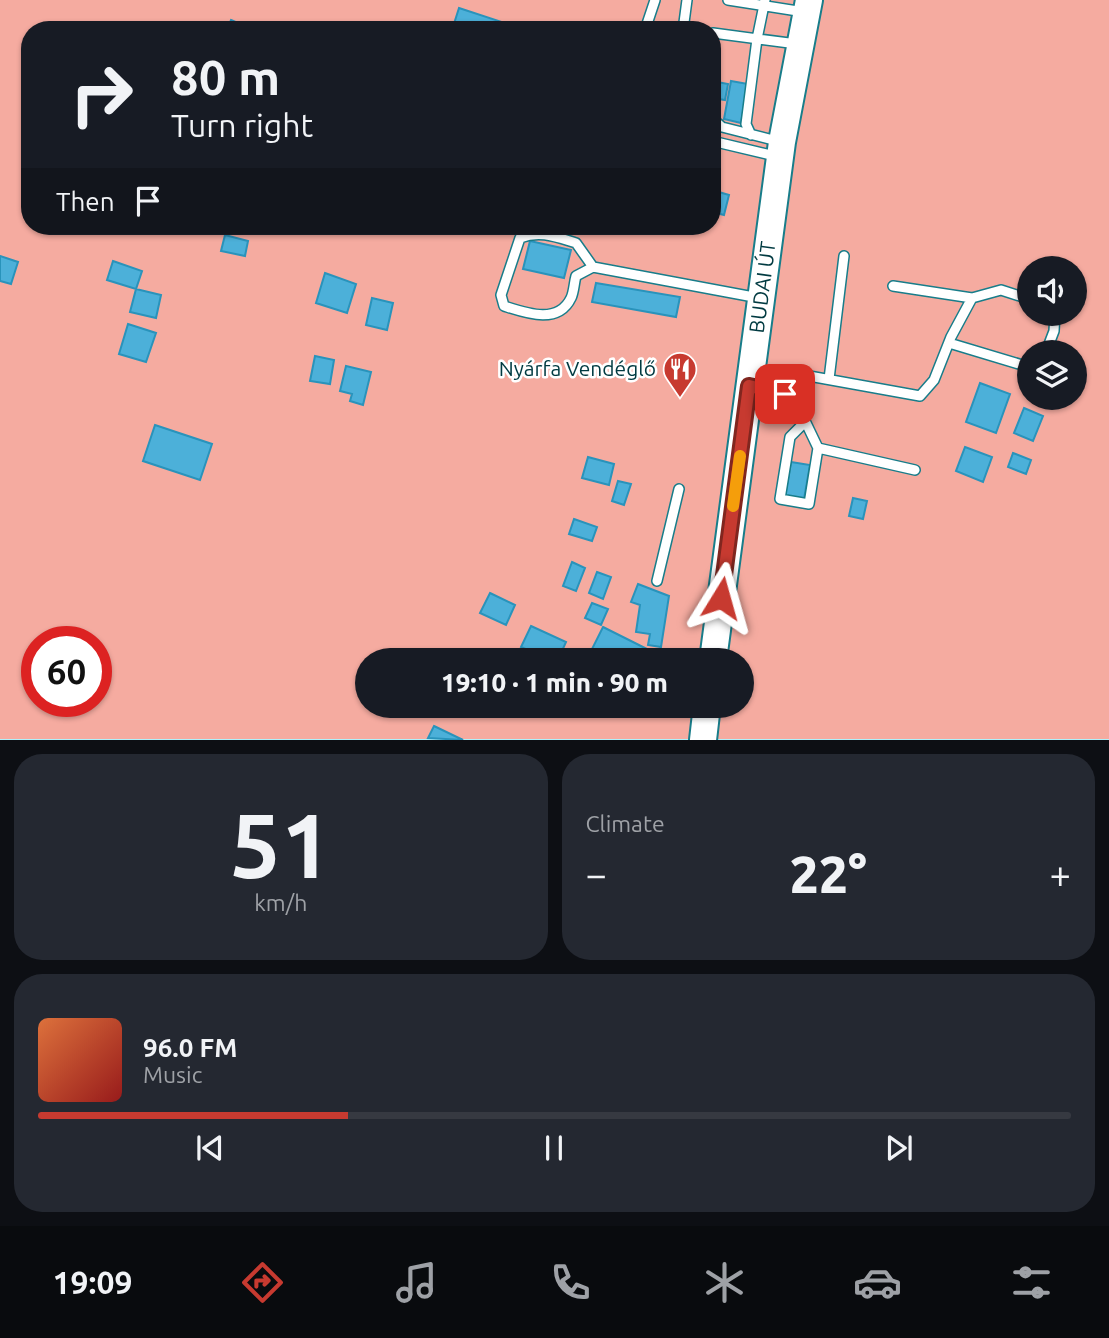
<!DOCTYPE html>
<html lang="en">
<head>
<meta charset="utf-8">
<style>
	body { margin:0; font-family:Ubuntu,sans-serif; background:#242831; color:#f1f3f6; height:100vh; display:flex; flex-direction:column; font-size:26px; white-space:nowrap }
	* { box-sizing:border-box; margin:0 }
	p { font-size:23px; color:#9ea1a6 }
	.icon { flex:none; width:38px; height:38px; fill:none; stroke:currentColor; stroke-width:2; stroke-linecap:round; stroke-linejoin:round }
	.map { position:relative; height:740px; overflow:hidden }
	.side { display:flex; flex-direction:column; gap:14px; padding:14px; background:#0d0f14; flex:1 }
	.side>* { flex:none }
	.hud { position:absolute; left:21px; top:21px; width:700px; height:214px; border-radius:28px; box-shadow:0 2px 5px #0004; background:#171b24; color:#f1f3f6; overflow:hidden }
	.fabs { position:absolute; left:1017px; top:256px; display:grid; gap:14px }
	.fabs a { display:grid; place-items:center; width:70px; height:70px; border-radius:50%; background:#171b24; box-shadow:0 2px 5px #0004; font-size:35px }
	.speed { position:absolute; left:21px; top:626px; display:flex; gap:14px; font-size:35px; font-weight:700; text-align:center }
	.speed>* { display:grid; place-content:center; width:91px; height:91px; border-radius:50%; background:#171b24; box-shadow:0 2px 5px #0004; line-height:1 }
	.speed .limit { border:10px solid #d22; background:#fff; color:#111 }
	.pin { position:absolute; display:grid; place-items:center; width:60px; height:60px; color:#fff; margin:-30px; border-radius:14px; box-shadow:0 4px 10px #0006 }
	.me { position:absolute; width:77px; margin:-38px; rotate:8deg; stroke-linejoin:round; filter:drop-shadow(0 0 5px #0008) }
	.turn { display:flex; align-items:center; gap:24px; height:147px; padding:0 35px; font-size:32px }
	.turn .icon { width:91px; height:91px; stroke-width:2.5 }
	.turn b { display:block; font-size:49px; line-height:60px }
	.then { display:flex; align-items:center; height:66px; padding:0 35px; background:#0003; gap:14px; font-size:26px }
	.big { font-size:52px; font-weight:800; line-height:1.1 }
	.side .card { flex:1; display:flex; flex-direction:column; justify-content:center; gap:10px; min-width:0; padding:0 24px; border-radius:28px; background:#242831 }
	.side .dial { align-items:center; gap:0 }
	.dial b { font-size:91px; line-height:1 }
	.song { display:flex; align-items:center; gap:21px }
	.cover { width:84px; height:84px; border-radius:10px; background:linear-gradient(135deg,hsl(20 70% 55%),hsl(0 70% 35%)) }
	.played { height:7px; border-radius:4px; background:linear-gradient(90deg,#c73a30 30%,#363941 30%) }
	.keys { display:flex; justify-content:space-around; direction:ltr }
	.heat { display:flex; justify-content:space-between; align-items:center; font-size:38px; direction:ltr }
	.side .tiles { flex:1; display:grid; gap:14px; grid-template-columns:1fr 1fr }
	.card:last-child { grid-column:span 2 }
	.trip { position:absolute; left:355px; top:648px; width:399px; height:70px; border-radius:35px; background:#171b24; box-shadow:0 2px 5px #0004; font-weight:800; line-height:70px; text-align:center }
	.tabs { display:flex; height:112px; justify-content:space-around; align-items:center; background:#090b0e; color:#9ea1a6 }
	.tabs .icon { width:49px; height:49px }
	.tabs .selected { color:#c73a30 }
	.tabs b { font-size:32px; color:#f1f3f6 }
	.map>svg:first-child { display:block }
</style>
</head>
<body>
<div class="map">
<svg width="1109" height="740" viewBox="0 0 1109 740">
	<rect width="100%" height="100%" fill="#aff0fa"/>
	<path fill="#f5aba0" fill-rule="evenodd" d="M0 0H1109V739H0ZM30 30H712V226H30ZM1029 268H1074V313H1029ZM1029 352H1074V397H1029ZM37 642H96V702H37ZM368 660H742V705H368Z"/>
	<path fill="#4cb0d9" stroke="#2993bb" stroke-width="2" d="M459 8 526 30H452Z
		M231 20 254 30H227Z
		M712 81 728 84 725 100 712 98Z
		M731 81 748 84 741 123 724 119Z
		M712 190 729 195 724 215 712 212Z
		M225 235 248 241 245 256 221 251Z
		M530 241 571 250 564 278 523 269Z
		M0 256 18 262 11 284 0 281Z
		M113 261 142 271 136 289 107 280Z
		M325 273 356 284 347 313 316 303Z
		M596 283 680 297 676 317 592 302Z
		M136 289 161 295 156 318 130 312Z
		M372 298 393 303 387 330 366 325Z
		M128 324 156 333 146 362 119 354Z
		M315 356 334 360 330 384 310 381Z
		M346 366 371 372 363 405 350 401 352 394 340 391Z
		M980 383 1010 394 996 433 966 422Z
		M1024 408 1043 416 1033 441 1014 433Z
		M155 425 212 444 200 480 143 461Z
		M965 447 992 457 983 482 956 471Z
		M1013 453 1031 460 1026 474 1008 467Z
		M588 457 614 464 609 485 582 478Z
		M791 462 810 465 804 499 785 496Z
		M618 481 631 484 624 505 612 501Z
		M853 498 867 501 863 519 849 516Z
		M574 519 597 527 592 541 569 534Z
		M572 562 585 568 576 591 563 586Z
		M597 572 611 577 603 599 589 593Z
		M638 584 669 596 661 647 648 645 650 634 636 632 640 605 631 602Z
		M490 593 515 605 506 625 480 613Z
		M592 603 608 609 601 625 585 618Z
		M531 626 566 642 558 660H550L521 647Z
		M603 627 653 652 649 660H613L592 649Z
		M434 726 463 740 428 738Z"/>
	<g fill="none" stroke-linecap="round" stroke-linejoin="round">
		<defs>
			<path id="lane" d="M728 0 804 12
				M427 27 428 30
				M645 30 655 0
				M683 30 687 0
				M713 33 797 44
				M712 118 722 127 781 142
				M751 135 746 124 757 39 765 0
				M712 141 779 157
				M593 267 576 243C556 237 540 230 520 238L501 295 504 306C526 313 558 325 571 298 574 292 574 283 576 276L593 267 759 298
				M893 286 972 298
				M949 343 1029 367
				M1046 352 1054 331 1055 313
				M829 379 844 256
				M752 387 785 394 796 402 818 448 915 470
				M785 394 793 379 798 374 920 396 934 380 951 337 972 298 1001 290 1029 299
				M805 422 790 437 780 499 809 504 818 448
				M657 581 679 489"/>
			<g id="primary">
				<path id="s1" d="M713 660 782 142 809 0"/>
				<path d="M703 740 707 705"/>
			</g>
		</defs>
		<use href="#lane" stroke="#187d8a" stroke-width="12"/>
		<use href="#primary" stroke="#187d8a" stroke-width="30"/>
		<use href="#lane" stroke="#fff" stroke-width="9"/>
		<use href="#primary" stroke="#fff" stroke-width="26"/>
	</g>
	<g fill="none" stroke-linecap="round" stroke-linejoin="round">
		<defs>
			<path id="route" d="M721 598 749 386 785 394"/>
		</defs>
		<use href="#route" stroke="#81261f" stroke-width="18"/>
		<use href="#route" stroke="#c73a30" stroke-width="12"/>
		<path stroke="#f59e0b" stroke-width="12" d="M733 506 740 456"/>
	</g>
	<defs>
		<symbol id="restaurant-pin" viewBox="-11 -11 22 30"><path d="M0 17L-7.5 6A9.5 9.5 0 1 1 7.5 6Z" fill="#c73a30" stroke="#fff"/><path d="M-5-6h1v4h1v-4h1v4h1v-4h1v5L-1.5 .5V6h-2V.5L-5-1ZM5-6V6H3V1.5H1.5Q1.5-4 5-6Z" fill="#fff"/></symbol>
	</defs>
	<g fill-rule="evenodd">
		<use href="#restaurant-pin" x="661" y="350" width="38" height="52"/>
	</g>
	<g text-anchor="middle" stroke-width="5" stroke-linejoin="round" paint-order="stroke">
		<g font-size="21" fill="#013a41" stroke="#fff">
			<text dy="7" stroke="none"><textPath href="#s1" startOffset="376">BUDAI ÚT</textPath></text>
		</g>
		<g font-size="21" fill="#013a41" stroke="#fff" text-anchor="end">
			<text x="656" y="376">Nyárfa Vendéglő</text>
		</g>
	</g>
</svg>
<div class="fabs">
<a><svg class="icon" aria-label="sound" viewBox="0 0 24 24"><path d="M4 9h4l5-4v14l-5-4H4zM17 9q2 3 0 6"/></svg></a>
<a><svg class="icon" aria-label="layers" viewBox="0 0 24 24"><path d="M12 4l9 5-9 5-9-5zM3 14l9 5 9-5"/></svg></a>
</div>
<div class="speed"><div class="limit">60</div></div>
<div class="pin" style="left:785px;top:394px;background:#d93025"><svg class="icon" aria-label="arrive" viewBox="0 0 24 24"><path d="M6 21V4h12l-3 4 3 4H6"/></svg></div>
<svg class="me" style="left:721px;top:598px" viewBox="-20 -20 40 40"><path d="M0-17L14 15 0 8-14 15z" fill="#c73a30" stroke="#fff" stroke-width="4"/></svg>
<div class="trip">19:10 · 1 min · 90 m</div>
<div class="hud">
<div class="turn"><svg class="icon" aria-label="right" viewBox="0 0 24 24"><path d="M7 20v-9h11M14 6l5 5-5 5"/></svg><div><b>80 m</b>Turn right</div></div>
<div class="then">Then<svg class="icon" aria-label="arrive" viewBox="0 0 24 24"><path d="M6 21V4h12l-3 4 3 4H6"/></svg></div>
</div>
</div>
<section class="side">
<div class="tiles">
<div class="card dial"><b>51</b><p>km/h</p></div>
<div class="card"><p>Climate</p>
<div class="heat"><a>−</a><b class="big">22°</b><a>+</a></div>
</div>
<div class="card">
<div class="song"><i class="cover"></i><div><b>96.0 FM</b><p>Music</p></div></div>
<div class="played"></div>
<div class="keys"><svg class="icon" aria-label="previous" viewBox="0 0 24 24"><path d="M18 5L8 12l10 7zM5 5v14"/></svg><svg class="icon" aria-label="pause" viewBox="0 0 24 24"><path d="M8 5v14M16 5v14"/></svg><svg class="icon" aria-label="next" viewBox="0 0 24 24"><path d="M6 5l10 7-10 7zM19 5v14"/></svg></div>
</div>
</div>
</section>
<nav class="tabs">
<b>19:09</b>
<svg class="icon selected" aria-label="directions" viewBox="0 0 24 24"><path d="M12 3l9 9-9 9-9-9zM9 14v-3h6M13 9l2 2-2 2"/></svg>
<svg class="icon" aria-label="music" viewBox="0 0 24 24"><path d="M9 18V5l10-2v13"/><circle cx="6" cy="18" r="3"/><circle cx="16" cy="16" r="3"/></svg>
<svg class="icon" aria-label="phone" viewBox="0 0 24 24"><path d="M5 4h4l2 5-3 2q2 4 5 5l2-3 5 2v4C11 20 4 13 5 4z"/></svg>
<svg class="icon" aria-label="climate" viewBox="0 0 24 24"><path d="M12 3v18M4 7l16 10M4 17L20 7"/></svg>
<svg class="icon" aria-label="car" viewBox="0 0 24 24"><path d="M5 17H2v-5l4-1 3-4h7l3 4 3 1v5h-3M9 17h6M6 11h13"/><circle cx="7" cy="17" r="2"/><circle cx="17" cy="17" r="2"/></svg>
<svg class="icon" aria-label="filters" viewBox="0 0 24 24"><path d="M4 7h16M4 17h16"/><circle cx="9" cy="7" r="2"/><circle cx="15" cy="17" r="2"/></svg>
</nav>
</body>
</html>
